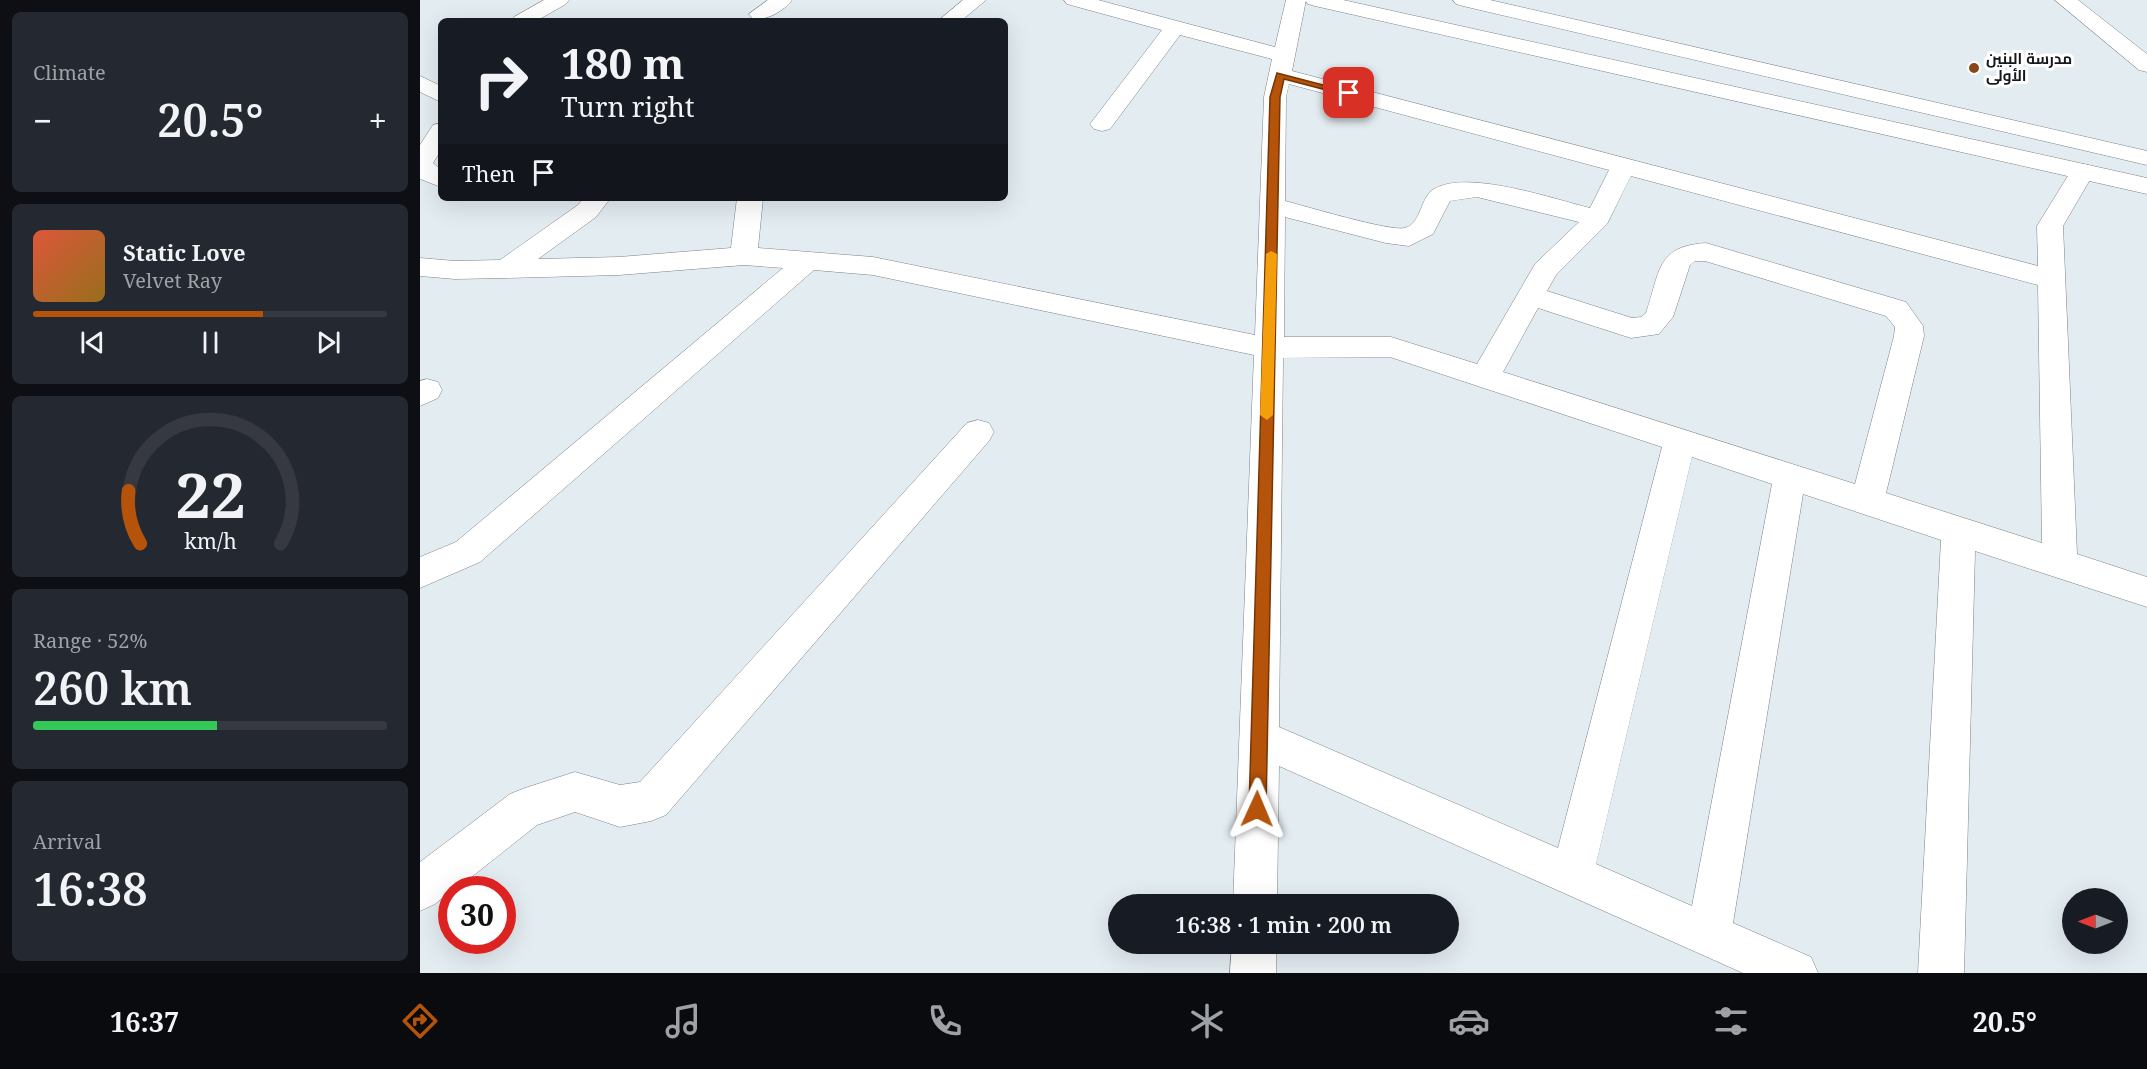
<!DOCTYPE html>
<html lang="en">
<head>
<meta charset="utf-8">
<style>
	body { margin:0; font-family:"Noto Serif",Cairo,serif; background:#242831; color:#f1f3f6; height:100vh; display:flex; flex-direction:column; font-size:22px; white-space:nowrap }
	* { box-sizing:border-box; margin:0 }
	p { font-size:20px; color:#9ea1a6 }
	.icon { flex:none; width:33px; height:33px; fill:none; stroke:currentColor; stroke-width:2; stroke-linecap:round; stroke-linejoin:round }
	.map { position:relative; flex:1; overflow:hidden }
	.side { display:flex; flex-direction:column; gap:12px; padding:12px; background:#0d0f14; width:420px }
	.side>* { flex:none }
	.banner { position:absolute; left:18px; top:18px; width:570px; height:183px; border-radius:9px; box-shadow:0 6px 24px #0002; background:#171b24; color:#f1f3f6; overflow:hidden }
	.needle { width:39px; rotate:270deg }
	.buttons { position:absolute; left:1642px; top:888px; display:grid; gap:12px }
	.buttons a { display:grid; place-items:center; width:66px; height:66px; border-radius:50%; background:#171b24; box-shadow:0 6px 24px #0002; font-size:30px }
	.speed { position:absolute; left:18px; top:876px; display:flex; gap:12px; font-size:30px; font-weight:700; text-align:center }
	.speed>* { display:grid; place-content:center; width:78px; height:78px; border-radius:50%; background:#171b24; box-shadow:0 6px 24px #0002; line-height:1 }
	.speed .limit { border:9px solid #d22; background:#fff; color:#111 }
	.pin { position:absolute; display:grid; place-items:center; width:51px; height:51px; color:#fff; margin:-26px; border-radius:12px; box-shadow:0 3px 9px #0006 }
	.me { position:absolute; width:66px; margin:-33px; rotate:1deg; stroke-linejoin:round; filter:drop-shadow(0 0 4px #0008) }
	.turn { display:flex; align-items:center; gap:21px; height:126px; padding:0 24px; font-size:27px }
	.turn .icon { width:78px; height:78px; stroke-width:2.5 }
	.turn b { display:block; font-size:42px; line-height:51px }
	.then { display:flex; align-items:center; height:57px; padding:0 24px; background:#0003; gap:12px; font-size:22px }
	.big { font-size:45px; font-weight:600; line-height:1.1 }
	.side .widget { flex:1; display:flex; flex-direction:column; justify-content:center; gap:9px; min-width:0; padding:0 21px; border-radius:9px; background:#242831 }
	.side .dial { align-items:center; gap:0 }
	.dial svg { height:156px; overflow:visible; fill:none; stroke:#363941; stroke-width:7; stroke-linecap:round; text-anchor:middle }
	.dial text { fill:#f1f3f6; stroke:none }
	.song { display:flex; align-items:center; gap:18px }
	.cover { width:72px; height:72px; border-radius:9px; background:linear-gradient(135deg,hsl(10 70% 55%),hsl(40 70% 35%)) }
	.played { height:6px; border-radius:3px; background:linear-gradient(90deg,#b45309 65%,#363941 65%) }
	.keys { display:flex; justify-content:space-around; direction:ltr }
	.heat { display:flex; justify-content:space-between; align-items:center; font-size:33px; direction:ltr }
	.charge { height:9px; border-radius:4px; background:linear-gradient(90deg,#34c759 52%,#363941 0) }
	.trip { position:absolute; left:688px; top:894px; width:351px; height:60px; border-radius:30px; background:#171b24; box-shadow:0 6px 24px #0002; font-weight:600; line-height:60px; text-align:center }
	.tab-bar { display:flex; height:96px; justify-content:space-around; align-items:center; background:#090b0e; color:#9ea1a6 }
	.tab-bar .icon { width:42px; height:42px }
	.tab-bar .selected { color:#b45309 }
	.tab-bar b { font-size:27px; color:#f1f3f6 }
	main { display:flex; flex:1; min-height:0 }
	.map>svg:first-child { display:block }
</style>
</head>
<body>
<main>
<section class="side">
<div class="widget"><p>Climate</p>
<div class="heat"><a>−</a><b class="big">20.5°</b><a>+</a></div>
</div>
<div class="widget">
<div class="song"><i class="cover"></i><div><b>Static Love</b><p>Velvet Ray</p></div></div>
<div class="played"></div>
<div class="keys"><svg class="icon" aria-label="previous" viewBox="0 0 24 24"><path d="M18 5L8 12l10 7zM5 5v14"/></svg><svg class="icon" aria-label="pause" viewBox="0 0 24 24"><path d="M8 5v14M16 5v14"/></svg><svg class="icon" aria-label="next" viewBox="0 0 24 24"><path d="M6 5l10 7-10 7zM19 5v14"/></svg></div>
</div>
<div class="widget dial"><svg viewBox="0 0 100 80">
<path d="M14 69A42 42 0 1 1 86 69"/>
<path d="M14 69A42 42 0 0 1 8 42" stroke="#b45309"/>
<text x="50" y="56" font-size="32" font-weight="700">22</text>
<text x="50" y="72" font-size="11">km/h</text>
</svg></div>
<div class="widget"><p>Range · 52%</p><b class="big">260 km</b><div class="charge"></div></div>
<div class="widget"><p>Arrival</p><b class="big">16:38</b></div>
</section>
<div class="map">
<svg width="1727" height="973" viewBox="0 0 1727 973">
	<rect width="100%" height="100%" fill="#e3ecf1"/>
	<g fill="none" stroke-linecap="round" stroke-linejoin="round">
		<defs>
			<path id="minor" d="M124 0H149L146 4 116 21H91L94 17Z
				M348 0H372C364 11 345 22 332 18L329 14Z
				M543 0H566L541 21H518Z
				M644 0H678L855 47 866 0H886L872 71 1618 266 1617 226 1654 166 1663 164 1672 166 1675 171 1643 226 1657 554 1727 577V607L1555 551 1544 973H1498L1521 540 1383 494 1313 923 1391 957 1398 973H1323L859 766 857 904H813L834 355 453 275 394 270 60 562 0 588V557L36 542 363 268 324 265 199 275 86 278 35 279 0 276V258L35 261 80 260 158 205 162 200 161 198H187L189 200 176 217 118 259 199 257 311 248 317 198H343L338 248 453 257 835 335 844 97 852 59 760 35 690 129 682 131 674 129 670 124 742 30 647 4ZM869 84 1189 170 1170 208C1133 199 1047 169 1014 189 1000 197 1002 223 985 228 971 232 885 206 865 201L866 97ZM1211 176 1618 285 1622 543 1466 493 1504 336 1503 326 1486 302 1286 243C1236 246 1240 272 1226 313L1221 317 1212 318 1127 291 1136 275 1187 224ZM1057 197 1159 222 1115 264 1057 364 971 337H864L865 217 966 243 989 246 1013 234 1030 201ZM1275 261H1285L1466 316 1475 327 1474 336 1435 484 1083 372 1118 308 1211 338 1239 334 1253 317 1270 265ZM970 357 1242 447 1138 848 859 727 863 358ZM1272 457 1352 484 1272 906 1176 864Z
				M1635 0H1658L1727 54V72L1719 70Z
				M0 76 21 86V102L0 92Z
				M21 123V150L13 163 21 170V187L0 179V145L13 125Z
				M7 379 18 382 22 390 18 398 0 406V381Z
				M558 420 569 423 574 432 569 441 246 815 231 821 200 827 155 812 117 825 35 890H32L15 904 0 911V862L90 794 105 788 155 772 200 785 220 782 547 423Z
				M812 944H856V973H810Z"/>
			<path id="major" d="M885 0H923L1727 178V194L895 6 888 4Z
				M1033 0H1070L1727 151V165L1043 6 1036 4Z"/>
		</defs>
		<use href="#minor" stroke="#7b8388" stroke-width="1"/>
		<use href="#major" stroke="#7b8388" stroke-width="1"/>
		<use href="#minor" fill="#fff" fill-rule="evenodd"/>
		<use href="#major" fill="#fff" fill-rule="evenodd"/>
	</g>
	<path fill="#b45309" stroke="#753606" stroke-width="1.5" d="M857 73 934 93 929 96 864 79 860 97 846 809 843 815 837 818 831 815 829 809 850 97Z"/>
	<path fill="#f59e0b" d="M851 251 857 254 853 415 847 420 840 415 846 254Z"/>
	<circle fill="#894617" stroke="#fff" stroke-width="2" cx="1554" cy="68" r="6"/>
	<g text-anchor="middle" stroke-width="6" stroke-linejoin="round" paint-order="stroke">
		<g font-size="15" font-weight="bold" fill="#15181a" stroke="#fff" text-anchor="start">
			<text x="1566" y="64">مدرسة البنين<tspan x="1566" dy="17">الأولى</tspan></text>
		</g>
	</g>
</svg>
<div class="buttons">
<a><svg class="needle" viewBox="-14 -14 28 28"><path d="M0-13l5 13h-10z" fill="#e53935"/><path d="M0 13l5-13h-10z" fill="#9ea1a6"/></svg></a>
</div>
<div class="speed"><div class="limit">30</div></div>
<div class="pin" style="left:929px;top:93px;background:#d93025"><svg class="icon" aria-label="arrive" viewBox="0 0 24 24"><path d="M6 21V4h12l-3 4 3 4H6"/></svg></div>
<svg class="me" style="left:837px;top:809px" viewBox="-20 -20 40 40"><path d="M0-17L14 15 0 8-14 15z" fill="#b45309" stroke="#fff" stroke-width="4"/></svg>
<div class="trip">16:38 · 1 min · 200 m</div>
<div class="banner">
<div class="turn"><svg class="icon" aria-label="right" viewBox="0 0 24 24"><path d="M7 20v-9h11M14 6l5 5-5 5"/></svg><div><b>180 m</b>Turn right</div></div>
<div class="then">Then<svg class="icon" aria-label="arrive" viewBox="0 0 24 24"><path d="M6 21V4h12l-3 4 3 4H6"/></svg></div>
</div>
</div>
</main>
<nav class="tab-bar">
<b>16:37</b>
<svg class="icon selected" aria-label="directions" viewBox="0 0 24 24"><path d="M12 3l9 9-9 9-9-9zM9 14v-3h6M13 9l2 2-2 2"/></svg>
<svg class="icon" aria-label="music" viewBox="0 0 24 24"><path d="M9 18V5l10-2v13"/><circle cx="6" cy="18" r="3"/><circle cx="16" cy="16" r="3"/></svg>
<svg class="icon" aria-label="phone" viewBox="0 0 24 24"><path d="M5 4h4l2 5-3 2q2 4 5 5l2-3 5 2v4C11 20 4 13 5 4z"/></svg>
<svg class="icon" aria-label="climate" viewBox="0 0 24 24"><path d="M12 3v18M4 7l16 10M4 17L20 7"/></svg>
<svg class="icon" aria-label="car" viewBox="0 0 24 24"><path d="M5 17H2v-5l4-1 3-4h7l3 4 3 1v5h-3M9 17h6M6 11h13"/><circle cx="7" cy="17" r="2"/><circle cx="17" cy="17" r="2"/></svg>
<svg class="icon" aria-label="filters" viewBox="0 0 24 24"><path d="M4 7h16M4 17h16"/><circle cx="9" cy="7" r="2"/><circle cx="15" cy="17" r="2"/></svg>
<b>20.5°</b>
</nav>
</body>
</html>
